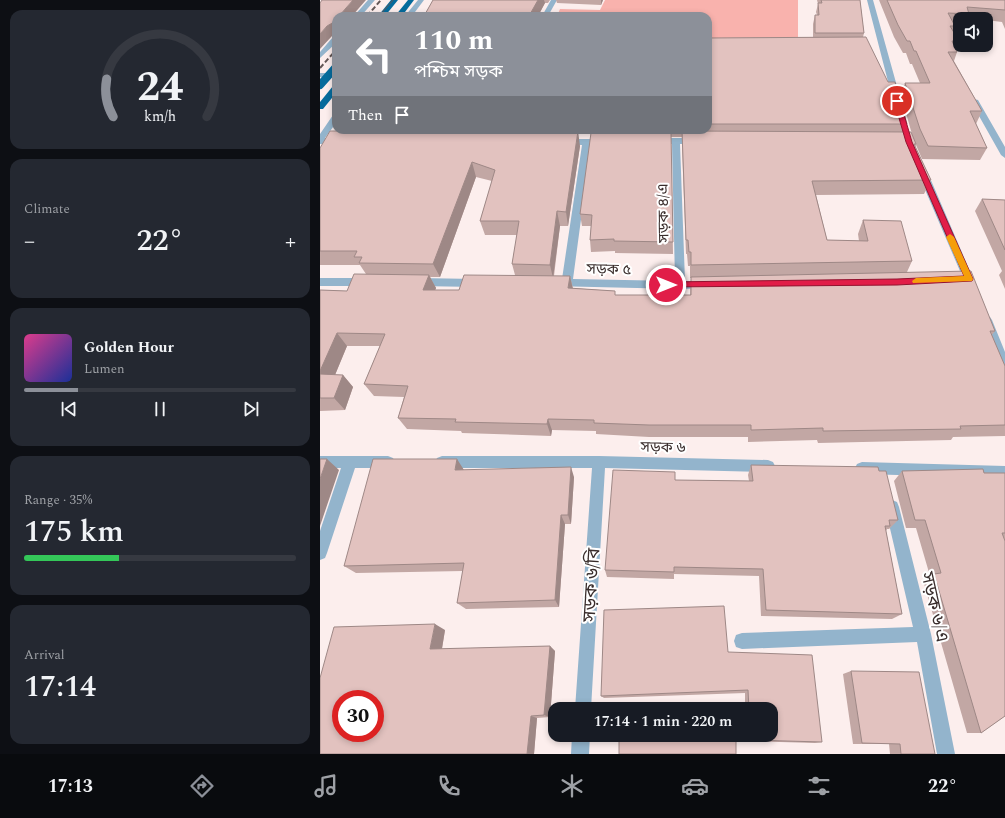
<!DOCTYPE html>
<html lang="en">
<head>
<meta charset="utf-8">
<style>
	body { margin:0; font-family:Spectral,"Noto Sans Bengali",serif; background:#242831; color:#f1f3f6; height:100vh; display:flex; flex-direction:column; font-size:15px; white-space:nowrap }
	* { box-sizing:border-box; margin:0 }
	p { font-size:13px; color:#9ea1a6 }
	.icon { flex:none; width:22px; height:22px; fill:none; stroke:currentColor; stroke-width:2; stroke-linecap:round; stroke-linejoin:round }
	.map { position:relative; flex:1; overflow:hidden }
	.panel { display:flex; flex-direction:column; gap:10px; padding:10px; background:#0d0f14; width:320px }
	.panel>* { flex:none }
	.hud { position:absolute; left:12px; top:12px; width:380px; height:122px; border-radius:12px; box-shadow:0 2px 6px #0003; background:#8c9099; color:#fff; overflow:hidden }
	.buttons { position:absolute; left:633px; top:12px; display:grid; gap:8px }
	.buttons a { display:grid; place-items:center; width:40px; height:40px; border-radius:8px; background:#171b24; box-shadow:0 2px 6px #0003; font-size:20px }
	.speed { position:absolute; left:12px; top:690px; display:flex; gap:8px; font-size:20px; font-weight:700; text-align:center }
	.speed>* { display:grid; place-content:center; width:52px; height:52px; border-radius:50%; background:#171b24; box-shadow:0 2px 6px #0003; line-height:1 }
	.speed .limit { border:6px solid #d22; background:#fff; color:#111 }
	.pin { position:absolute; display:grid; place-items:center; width:34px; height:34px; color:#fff; margin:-17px; border:2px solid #fff; border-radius:50%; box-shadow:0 1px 4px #0007 }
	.me { position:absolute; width:44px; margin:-22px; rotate:90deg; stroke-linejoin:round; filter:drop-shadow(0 0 3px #0008) }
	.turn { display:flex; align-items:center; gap:14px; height:84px; padding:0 16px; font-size:18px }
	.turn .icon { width:52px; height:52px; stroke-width:2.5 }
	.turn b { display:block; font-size:28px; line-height:34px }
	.then { display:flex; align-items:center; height:38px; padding:0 16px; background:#0003; gap:8px; font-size:15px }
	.big { font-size:30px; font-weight:600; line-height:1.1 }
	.panel .widget { flex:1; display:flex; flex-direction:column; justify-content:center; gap:6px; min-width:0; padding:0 14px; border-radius:12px; background:#242831 }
	.panel .dial { align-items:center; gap:0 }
	.dial svg { height:104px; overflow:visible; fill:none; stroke:#363941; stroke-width:7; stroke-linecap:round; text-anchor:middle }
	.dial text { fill:#f1f3f6; stroke:none }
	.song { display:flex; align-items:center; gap:12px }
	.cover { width:48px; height:48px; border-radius:6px; background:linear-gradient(135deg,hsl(330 70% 55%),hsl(230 70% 35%)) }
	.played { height:4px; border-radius:2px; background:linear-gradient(90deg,#8c9099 20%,#363941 20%) }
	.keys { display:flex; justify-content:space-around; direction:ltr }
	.heat { display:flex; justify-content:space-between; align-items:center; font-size:22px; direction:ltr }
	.charge { height:6px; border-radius:3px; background:linear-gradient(90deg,#34c759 35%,#363941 0) }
	.trip { position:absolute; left:228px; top:702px; width:230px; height:40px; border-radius:12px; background:#171b24; box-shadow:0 2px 6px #0003; font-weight:600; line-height:40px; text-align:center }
	.menu { display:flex; height:64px; justify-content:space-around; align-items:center; background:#090b0e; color:#9ea1a6 }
	.menu .icon { width:28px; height:28px }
	.menu .active { color:#8c9099 }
	.menu b { font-size:18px; color:#f1f3f6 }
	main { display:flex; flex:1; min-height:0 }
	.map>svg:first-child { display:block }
</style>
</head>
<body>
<main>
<section class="panel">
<div class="widget dial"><svg viewBox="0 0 100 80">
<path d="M14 69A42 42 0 1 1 86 69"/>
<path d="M14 69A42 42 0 0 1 9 40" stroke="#8c9099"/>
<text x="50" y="56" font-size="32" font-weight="700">24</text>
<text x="50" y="72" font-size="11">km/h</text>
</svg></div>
<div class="widget"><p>Climate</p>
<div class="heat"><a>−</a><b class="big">22°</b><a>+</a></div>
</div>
<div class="widget">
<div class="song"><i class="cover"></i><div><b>Golden Hour</b><p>Lumen</p></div></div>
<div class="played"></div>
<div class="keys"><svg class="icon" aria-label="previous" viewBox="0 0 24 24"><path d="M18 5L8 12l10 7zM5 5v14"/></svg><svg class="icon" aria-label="pause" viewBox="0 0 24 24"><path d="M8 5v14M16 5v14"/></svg><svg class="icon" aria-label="next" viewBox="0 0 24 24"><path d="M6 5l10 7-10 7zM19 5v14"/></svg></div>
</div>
<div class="widget"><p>Range · 35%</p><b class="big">175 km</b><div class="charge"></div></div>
<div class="widget"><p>Arrival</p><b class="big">17:14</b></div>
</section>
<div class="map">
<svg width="685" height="754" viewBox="0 0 685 754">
	<rect width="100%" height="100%" fill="#fceeed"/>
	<path fill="#f9b2ad" d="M285 0H478V41H388V16H237L240 9 280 10Z"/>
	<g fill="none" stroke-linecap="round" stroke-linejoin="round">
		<path fill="#93b4cc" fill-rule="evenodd" d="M48 0H55L41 16H34Z
			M98 0H104L92 16H85Z
			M231 0H237L228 16H222Z
			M547 0H553L580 97 579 99 572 97Z
			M13 37H16V43L0 58V52Z
			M0 73H16V77H0Z
			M651 98 658 100 685 147V158L681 155 650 100Z
			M13 115H16V123L5 138H21L25 141 21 144H0V134Z
			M335 138H377L381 141 377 144H360L365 281H387L392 285 391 288 360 289 231 286 230 283 231 280 242 279 262 145 240 144 239 142 243 139H285L289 142 285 145H271L253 279 355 281 352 144 332 143V139Z
			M602 168 607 171 656 285 655 288H647L646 285 597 171Z
			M0 278H47L52 282 47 286H0Z
			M97 278 157 279 162 283 157 287 97 286 92 282Z
			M666 316 670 317 672 320 685 352V371L681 369 679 366 660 320 662 317Z
			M0 456H68L73 458 75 462 73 466 68 468H35L7 553 5 558 0 560V531L21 468H0Z
			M122 456H279L448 460 453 462 455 466 453 470 448 472 285 468 271 709H255L272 468H122L117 466 115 462 117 458Z
			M542 462 685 466V478L542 474 537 472 535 468 537 464Z
			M572 500 577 502 579 507 611 634 635 754H617L597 642 422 649 416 647 414 641 416 635 422 633 593 627 565 507 567 502Z
			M252 735H270L269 754H251Z"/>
		<path fill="#066b9c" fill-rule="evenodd" d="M71 0H78L65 16H58Z
			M88 0H94L82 16H75Z
			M13 86H16V93L3 109H0V102Z"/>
		<path stroke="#635756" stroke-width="1" d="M59 16 73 0
			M0 83 16 64"/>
		<path stroke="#635756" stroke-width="2" stroke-dasharray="5 2.5" stroke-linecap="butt" d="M47 16 61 0
			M0 68 16 50"/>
		<path stroke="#066b9c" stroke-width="8" d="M0 85 16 67"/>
	</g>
	<path fill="#c2a7a4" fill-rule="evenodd" d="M113 0H230L228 3H225L218 16H104Z
		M236 0H283L281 5 237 3Z
		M497 0H540L544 33 543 37 587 124 584 132 593 138 581 95 585 83H600L592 64H590L586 53H583L574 37 559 0H685V29L682 22 666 20V19H640V26H635L633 31 639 41 636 49 637 52 634 61 662 111 656 124 667 148 660 160 602 159 596 145 595 147 611 180 604 194 496 195 507 240 539 241 538 234 543 220 592 261 587 272 675 331 672 335 685 366V436L633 437 631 440 498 443 497 440 428 442V437H329L276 434V431L232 430 231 436 142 433 141 431 87 429 78 418 84 397 54 396 44 384 60 346H27L15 375H23L33 387 25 410 0 411V290L27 291 46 274 40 265H0V148L38 131V130H233V131L260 146 248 226H240L234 276H250L253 288 295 291V295H370L371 278H370V266H368L367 254H366L362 146V137H351L353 254 295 253V251L271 252 270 240 271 226H262L260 214 273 133 272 130H388V38L493 37V24L495 15H497L496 12 498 4ZM156 177 172 181 160 221 165 235H197L192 264 195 275 139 290H115L116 288 110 277H120Z
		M662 199 685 200V289L679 275 682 271 655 211Z
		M431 465 559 471 578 520 569 529H567L566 531 582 614 572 619 441 616 439 576 354 574V579L287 577 285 570 355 480 429 481 428 475Z
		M144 470 254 477 251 524H245L239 607 146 609 137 603 143 571 36 573 24 566Z
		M582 471 685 473V716L661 733H647L603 580 610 576 596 528H586L574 481Z
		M125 630 122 649 230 646 235 651 230 717 217 718 214 754H0Z
		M408 652 502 742 495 743 427 741V735H451V709H425V693L284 698 281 696Z
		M531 671 615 754H570L569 744H533L523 674Z"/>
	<path fill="#9e8886" d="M33 0H46L32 16H19Z
		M218 0H224L225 3 218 16H209Z
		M281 0H283L281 5Z
		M16 20V34L12 36 0 49V34L7 26Z
		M258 131 260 146 248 226 246 212Z
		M152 162 156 177 120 277 113 264Z
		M237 211 240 226 233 278 230 265Z
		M109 275 116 288 110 304 103 290Z
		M250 276 253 290 248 288Z
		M17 333 27 346 10 387 0 376V371Z
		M23 375 33 387 25 410 14 398Z
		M228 419 232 430 231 436 227 424Z
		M7 459 19 470 0 526V479Z
		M137 459 144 470H135Z
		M251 467 254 477 251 524 248 515Z
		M241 515 245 524 239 607 235 600Z
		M115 624 125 630 121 654 110 649Z
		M230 646 235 651 230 717 224 715Z
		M211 716 217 718 214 754H207Z"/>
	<path fill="#e2c2bf" stroke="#9e8886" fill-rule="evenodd" d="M2 0H33L19 16H16V20L14 22 7 26 0 34V3Z
		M113 0H218L209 16H104Z
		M501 0H540L544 33H495V15H499L498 3H502Z
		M567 0H685V10L647 7 649 14 628 13 635 26H630L639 41H632L637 52H628L662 111H650L667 148 608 146 600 129 585 83H610L596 51H594L590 41H587L578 25Z
		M546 37 568 82H575L587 124H388V38Z
		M10 131H258L246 212 237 211 230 265 192 264 199 221H160L175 170 152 162 113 264 39 263 42 257H34L37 251H0V148Z
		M362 131 591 132 596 144H594L611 180 492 181 507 240 548 241 543 220 581 221 592 261 371 265V252H369L368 240H366Z
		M271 133H351L353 242 294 241V239L270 240 272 215 260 214Z
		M662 199 685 200V250Z
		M651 271 675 331H670L685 366V425L640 426 641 429 503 431V428L431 430V425H329L274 423V420L228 419 227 424 135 422 136 419 78 418 88 386 44 384 65 334 17 333 0 371V290L27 291 34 274 109 275 103 290H139L144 275 250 276 248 288 295 291V295H371V277Z
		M0 374 23 375 14 398H0Z
		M0 459H7L0 479Z
		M53 459H137L135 470 251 467 248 515H241L235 600 137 603 144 563 24 566Z
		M431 465 558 467 559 471H566L578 520H569L570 526H565L582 614 446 610 443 569 354 567V572L285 570 293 470 355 472V480L433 481Z
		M663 469 664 473H685V533H682L685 541V716L661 733 614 574 621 573 605 520H595L582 471Z
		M404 606 408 652 492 655 502 742 431 740V735H451V709H429L428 690 281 696 284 610Z
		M115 624 110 649 230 646 224 715 211 716 207 754H0V678L14 627ZM21 699H55V733H21Z
		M531 671 599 672 615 754H581L580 744 542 743Z
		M315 735H416V754H299V736Z"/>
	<path fill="#e11d48" stroke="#92132f" d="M577 99 580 101 592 142 653 279 652 281 577 285 343 287V283L346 282 577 279 644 276 586 142 574 101Z"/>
	<path fill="#f59e0b" d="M630 234 634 237 653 279 652 281 593 283 592 281 596 278 644 276 626 237Z"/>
	<g text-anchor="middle" stroke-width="4" stroke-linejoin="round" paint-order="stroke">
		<g font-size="15" fill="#392d2c" stroke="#fff">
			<text transform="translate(343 213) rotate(-91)" y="5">সড়ক ৪/এ</text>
			<text transform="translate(289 269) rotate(1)" y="5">সড়ক ৫</text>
			<text transform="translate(343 447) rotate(1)" y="5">সড়ক ৬</text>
		</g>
		<g font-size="18" fill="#392d2c" stroke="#fff">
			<text transform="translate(271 585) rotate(-86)" y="6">সড়ক ৬/বি</text>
			<text transform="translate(615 607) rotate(77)" y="6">সড়ক ৬/এ</text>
		</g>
	</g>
</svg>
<div class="buttons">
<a><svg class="icon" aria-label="sound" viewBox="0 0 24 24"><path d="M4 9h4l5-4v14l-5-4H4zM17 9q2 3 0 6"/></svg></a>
</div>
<div class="speed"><div class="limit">30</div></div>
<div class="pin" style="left:577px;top:101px;background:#d93025"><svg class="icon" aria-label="arrive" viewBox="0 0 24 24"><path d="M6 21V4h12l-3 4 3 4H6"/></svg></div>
<svg class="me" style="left:346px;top:285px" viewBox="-20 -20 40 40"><circle r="17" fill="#e11d48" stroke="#fff" stroke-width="3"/><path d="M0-11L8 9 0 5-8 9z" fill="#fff"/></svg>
<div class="trip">17:14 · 1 min · 220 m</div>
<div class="hud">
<div class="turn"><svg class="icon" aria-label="left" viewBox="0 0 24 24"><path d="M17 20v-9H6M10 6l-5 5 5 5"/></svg><div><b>110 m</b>পশ্চিম সড়ক</div></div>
<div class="then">Then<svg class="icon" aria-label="arrive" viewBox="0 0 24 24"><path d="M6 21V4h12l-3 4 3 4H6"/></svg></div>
</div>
</div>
</main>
<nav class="menu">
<b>17:13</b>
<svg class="icon active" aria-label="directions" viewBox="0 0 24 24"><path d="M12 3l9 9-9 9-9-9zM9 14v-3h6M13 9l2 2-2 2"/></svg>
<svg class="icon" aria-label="music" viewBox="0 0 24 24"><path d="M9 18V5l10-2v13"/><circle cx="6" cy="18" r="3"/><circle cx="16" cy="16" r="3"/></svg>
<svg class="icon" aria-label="phone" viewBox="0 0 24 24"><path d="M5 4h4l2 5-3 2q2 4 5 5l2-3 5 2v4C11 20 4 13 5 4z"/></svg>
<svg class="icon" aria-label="climate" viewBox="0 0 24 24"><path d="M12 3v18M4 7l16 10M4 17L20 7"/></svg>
<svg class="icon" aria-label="car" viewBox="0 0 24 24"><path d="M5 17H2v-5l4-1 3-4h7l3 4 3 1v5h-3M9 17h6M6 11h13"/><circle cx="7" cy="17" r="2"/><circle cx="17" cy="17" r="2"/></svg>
<svg class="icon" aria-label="filters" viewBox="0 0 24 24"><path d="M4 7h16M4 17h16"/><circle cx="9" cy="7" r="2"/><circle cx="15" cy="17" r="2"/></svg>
<b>22°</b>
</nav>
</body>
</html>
